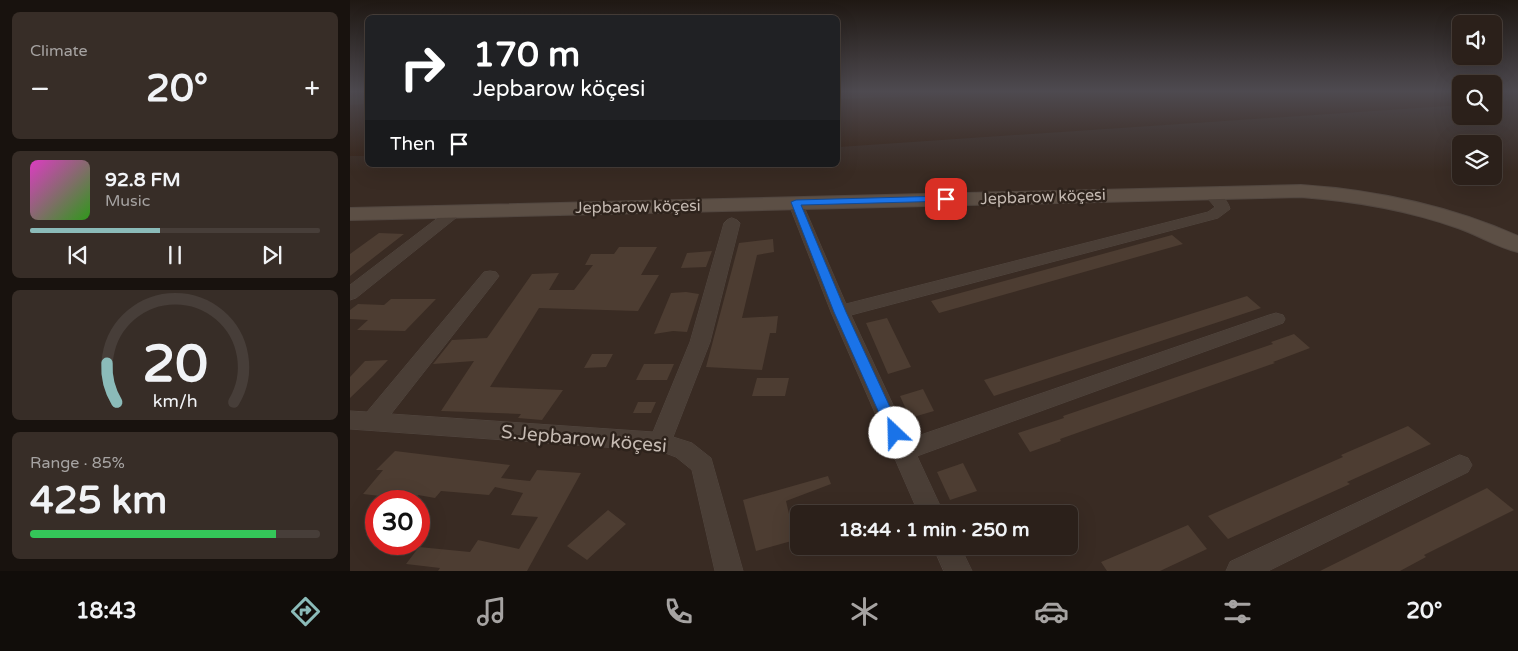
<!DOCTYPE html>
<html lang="en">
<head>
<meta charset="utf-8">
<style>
	body { margin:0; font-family:"Varela Round",sans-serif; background:#372d27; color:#f1f3f6; height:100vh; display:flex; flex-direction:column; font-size:19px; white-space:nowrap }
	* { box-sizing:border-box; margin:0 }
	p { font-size:16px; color:#a6a3a2 }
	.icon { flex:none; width:28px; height:28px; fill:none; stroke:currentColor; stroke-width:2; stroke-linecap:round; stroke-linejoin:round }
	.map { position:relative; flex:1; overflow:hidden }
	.drawer { display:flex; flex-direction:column; gap:12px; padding:12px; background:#18120e; width:350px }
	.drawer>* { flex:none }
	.top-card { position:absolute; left:15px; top:15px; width:475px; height:152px; border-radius:8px; box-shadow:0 5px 20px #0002,0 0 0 1px #473e39; background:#202124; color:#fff; overflow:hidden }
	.controls { position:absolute; left:1102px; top:15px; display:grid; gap:10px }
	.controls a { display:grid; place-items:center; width:50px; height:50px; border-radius:8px; background:#2b201a; box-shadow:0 5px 20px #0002,0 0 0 1px #473e39; font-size:25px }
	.speed { position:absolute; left:15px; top:490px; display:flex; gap:10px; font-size:25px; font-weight:700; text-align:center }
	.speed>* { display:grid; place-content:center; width:65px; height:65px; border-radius:50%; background:#2b201a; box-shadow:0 5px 20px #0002,0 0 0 1px #473e39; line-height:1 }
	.speed .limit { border:8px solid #d22; background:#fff; color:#111 }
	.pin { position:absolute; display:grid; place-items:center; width:42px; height:42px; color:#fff; margin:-21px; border-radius:10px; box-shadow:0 2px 8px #0006 }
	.me { position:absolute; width:55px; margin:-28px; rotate:336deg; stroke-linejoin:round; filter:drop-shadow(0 0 4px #0008) }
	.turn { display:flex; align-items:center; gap:18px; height:105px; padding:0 25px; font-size:22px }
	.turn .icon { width:65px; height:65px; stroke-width:2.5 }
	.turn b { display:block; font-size:35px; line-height:42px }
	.then { display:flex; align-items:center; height:48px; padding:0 25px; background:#0003; gap:10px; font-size:19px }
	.big { font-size:38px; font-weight:700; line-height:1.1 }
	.drawer .tile { flex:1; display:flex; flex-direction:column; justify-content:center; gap:8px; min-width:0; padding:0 18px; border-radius:8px; background:#372d27 }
	.drawer .dial { align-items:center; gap:0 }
	.dial svg { height:130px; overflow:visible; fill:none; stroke:#473e39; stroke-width:7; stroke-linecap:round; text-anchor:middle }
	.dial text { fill:#f1f3f6; stroke:none }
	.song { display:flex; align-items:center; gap:15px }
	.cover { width:60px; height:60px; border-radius:8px; background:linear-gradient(135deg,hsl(310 70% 55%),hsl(110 70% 35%)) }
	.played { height:5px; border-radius:2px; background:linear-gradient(90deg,#8bbbb9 45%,#473e39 45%) }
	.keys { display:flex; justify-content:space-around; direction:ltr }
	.heat { display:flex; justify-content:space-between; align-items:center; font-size:28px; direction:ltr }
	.charge { height:8px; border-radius:4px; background:linear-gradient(90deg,#34c759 85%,#473e39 0) }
	.trip { position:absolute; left:440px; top:505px; width:288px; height:50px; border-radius:8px; background:#2b201a; box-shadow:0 5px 20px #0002,0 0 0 1px #473e39; font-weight:700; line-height:50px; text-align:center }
	.tabs { display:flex; height:80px; justify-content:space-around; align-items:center; background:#110d0a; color:#a6a3a2 }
	.tabs .icon { width:35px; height:35px }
	.tabs .active { color:#8bbbb9 }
	.tabs b { font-size:22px; color:#f1f3f6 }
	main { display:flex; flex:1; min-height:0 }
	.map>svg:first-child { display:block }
</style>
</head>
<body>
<main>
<section class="drawer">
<div class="tile"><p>Climate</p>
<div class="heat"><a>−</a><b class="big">20°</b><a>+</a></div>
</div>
<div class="tile">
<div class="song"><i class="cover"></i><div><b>92.8 FM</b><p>Music</p></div></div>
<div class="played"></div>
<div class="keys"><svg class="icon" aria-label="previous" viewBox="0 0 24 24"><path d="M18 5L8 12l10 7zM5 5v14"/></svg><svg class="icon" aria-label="pause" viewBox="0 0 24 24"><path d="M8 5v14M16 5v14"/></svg><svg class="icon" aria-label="next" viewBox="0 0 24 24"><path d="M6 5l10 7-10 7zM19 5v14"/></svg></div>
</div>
<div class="tile dial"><svg viewBox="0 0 100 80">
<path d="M14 69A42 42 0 1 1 86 69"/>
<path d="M14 69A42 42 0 0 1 8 45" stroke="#8bbbb9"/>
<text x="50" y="56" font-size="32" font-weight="700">20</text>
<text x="50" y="72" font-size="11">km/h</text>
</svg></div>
<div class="tile"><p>Range · 85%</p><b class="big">425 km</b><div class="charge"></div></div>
</section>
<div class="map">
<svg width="1168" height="571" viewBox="0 0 1168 571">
	<rect width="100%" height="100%" fill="#392b23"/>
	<path fill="#362317" d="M694 92H1111V105L488 147V99Z
		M17 104V156H0V105Z"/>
	<path fill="#4d3d32" d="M29 233 54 234 0 276V254Z
		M822 235 833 244 589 313 581 301Z
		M423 239 424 252 407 255 392 318 428 316 426 333H420L412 370 356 367 389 243Z
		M269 247H307L291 275H309L288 311 189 308 140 387 213 390 192 420 168 418 171 414 91 411 124 361 83 364 102 340 137 338 182 274 209 273 199 290H224L243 265H235L241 254H264Z
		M362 251 356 267 331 268 337 253Z
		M336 292 349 294 337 332 323 331 304 334 321 293Z
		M897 296 911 308 644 396 634 380Z
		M41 299H86L55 331 7 330 18 320 0 319V310L8 304 34 305Z
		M537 318 561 367 538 374 516 323Z
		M944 334 960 348 923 362 925 363 710 439 711 441 680 452 668 433 714 418 713 416 923 344 921 342Z
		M242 354H263L256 367 234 368Z
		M38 360 23 376 0 398V377L15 361Z
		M294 364H324L317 380H286Z
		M407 378H439L435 396H402Z
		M573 389 584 411 560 418 550 396Z
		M288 402H306L301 413H283Z
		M1058 426 1081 444 997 482 1000 484 878 539 858 516 993 457 991 455Z
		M45 451 160 465 151 478 180 481 187 470 231 473 177 571H88L90 568 56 564 69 547 120 552 128 540 169 549 188 517 161 515 173 493 145 487 139 495 91 491 85 498 68 495 64 500 13 494 33 470H26Z
		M613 463 627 491 600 500 587 472Z
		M478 476 481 484 436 501 445 540 406 551 393 500Z
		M1137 488 1164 510 1074 555 1076 557 1050 571H970Z
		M258 510 276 524 237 560 217 546Z
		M838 525 857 549 810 571H757L751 562Z"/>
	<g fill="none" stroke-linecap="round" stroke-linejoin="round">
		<defs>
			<path id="street" d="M859 188C868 190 878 200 880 209L868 218 501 315 559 439 919 315 926 313 933 315 935 319 933 323 567 456 594 514H569L481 312 438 202 440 199H450L452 202 496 304 858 212 865 207 852 192 854 189Z
				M107 206 112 207 114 210 112 213 6 298 0 300V285L102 207Z
				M382 218 387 220 390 223 360 342 323 437 342 443 361 458 393 571H365L342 470 326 457 310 451 0 429V411L17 412 134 272 140 271 146 272 149 276 146 280 41 414 303 432 340 342 374 223 377 220Z
				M1110 455 1118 458 1122 465 1118 472 918 571H876L880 562Z
				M583 546H610L622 571H594Z"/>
			<path id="secondary" d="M951 185C1026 190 1100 206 1168 236V252C1147 247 1128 235 1108 228 1057 210 1005 201 951 197L0 220V208Z"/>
		</defs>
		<use href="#street" stroke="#524740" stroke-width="1"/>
		<use href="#secondary" stroke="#524740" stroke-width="2"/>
		<use href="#street" fill="#4a3e36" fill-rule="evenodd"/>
		<use href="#secondary" fill="#5c4f45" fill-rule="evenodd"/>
	</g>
	<linearGradient id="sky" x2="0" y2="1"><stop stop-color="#1f1813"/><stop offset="0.53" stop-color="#4e4a50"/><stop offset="1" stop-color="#4e4a50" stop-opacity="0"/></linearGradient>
	<rect width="1168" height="172" fill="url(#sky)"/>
	<path fill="#1a73e8" stroke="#114b97" d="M596 196 599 197V201L451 205 496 312 552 433 550 438 545 439 540 438 538 433 484 312 441 202 446 200Z"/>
	<g text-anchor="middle" stroke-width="5" stroke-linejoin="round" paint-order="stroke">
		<g font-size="16" fill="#c5bab2" stroke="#2e231c">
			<text transform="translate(693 196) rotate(-2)" y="6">Jepbarow köçesi</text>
			<text transform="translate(288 206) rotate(-1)" y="6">Jepbarow köçesi</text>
		</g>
		<g font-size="19" fill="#c5bab2" stroke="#2e231c">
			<text transform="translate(234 438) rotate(5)" y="7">S.Jepbarow köçesi</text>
		</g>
	</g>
</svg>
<div class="controls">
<a><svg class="icon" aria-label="sound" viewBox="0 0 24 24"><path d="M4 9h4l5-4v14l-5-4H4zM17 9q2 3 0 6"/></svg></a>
<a><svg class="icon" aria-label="search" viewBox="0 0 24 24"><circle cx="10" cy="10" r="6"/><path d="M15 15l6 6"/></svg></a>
<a><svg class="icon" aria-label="layers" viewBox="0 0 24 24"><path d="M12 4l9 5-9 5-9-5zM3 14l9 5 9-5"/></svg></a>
</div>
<div class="speed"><div class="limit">30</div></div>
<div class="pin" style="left:596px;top:199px;background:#d93025"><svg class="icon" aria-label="arrive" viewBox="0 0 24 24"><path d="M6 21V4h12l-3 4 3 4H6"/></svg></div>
<svg class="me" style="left:545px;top:433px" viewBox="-20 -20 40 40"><circle r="19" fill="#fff"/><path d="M0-13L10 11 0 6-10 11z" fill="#1a73e8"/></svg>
<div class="trip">18:44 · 1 min · 250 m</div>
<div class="top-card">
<div class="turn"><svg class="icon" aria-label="right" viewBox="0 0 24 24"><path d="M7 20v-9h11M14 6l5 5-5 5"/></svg><div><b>170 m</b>Jepbarow köçesi</div></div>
<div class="then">Then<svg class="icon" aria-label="arrive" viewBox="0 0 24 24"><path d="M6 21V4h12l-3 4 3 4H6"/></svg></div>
</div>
</div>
</main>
<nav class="tabs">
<b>18:43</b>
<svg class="icon active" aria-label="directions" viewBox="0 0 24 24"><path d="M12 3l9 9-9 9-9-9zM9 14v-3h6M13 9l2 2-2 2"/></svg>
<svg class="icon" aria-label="music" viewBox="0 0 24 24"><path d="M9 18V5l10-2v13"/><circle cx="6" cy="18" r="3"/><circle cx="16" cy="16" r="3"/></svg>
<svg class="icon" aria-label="phone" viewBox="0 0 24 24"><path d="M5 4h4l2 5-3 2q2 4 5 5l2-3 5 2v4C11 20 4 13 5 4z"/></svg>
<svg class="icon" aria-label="climate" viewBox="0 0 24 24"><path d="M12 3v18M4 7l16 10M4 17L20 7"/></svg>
<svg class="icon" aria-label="car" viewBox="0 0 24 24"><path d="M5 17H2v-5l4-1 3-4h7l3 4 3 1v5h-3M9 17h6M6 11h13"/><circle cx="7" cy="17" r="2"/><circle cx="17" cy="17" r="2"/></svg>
<svg class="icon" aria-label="filters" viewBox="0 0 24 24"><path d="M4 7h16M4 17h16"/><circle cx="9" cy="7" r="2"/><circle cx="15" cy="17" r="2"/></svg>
<b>20°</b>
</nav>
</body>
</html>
